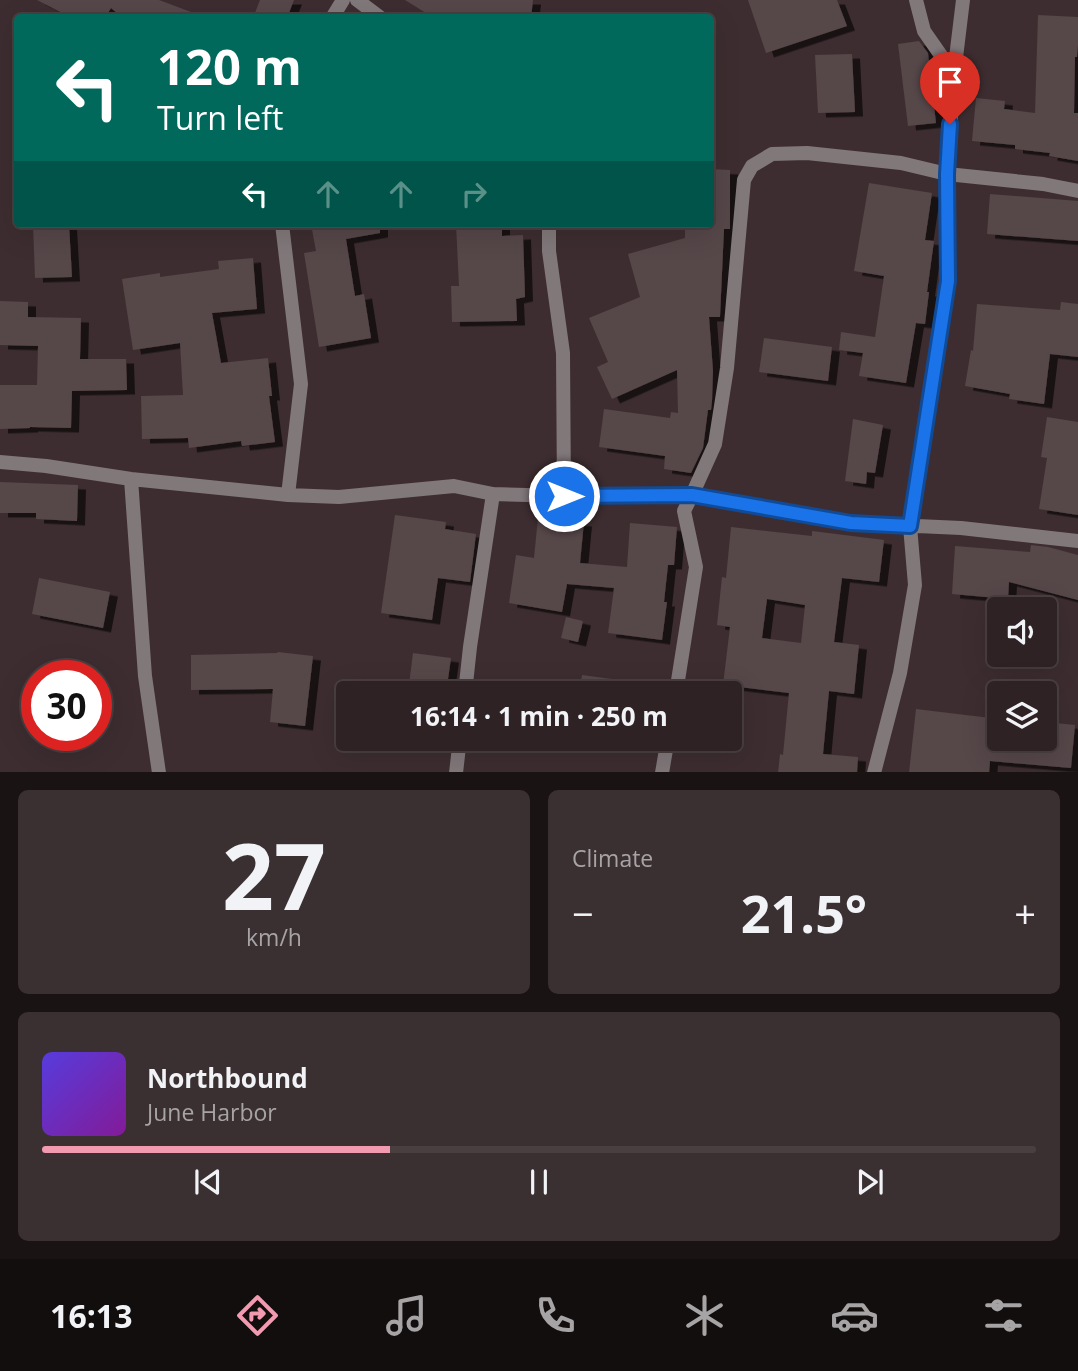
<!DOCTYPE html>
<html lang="en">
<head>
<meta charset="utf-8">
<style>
	body { margin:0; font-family:"Open Sans",sans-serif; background:#3a2f31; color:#f1f3f6; height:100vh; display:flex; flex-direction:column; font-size:26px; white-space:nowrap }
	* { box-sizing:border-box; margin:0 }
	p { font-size:23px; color:#a7a4a6 }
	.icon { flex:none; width:38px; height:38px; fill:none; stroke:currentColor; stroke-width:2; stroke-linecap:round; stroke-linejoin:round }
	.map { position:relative; height:772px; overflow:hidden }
	.side { display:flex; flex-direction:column; gap:18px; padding:18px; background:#191314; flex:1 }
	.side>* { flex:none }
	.guide { position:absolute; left:14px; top:14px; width:700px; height:214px; border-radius:7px; box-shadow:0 7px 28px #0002,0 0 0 2px #493f41; background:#00695c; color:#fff; overflow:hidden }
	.controls { position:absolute; left:987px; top:597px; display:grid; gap:14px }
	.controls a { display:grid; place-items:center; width:70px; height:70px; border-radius:7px; background:#2e2224; box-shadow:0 7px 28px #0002,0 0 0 2px #493f41; font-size:35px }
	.speed { position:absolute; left:21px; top:660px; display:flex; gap:14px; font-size:35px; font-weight:700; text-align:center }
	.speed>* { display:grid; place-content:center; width:91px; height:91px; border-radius:50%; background:#2e2224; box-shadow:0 7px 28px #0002,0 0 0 2px #493f41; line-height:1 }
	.speed .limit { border:10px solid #d22; background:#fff; color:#111 }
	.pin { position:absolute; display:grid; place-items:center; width:60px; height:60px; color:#fff; margin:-72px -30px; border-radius:50% 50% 50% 0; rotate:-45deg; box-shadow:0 0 7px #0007 }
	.pin .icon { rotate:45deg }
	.me { position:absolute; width:77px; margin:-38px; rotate:90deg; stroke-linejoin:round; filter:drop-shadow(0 0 5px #0008) }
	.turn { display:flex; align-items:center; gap:24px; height:147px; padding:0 28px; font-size:32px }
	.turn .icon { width:91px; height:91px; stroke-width:2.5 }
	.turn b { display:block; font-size:49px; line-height:60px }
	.lanes { display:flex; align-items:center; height:66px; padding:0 28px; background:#0003; justify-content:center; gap:35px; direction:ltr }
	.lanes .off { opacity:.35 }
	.big { font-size:52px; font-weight:700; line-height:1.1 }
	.side .widget { flex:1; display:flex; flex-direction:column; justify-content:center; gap:10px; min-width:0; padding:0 24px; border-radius:10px; background:#3a2f31 }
	.side .dial { align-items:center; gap:0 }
	.dial b { font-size:91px; line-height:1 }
	.song { display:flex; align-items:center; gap:21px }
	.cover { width:84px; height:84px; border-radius:10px; background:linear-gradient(135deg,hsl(250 70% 55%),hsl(290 70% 35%)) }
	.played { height:7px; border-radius:4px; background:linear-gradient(90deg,#f29aaf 35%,#493f41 35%) }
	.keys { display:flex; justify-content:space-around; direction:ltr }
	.heat { display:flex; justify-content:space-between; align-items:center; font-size:38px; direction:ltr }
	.side .tiles { flex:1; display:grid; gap:18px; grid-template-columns:1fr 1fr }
	.widget:last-child { grid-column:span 2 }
	.trip { position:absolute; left:336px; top:681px; width:406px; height:70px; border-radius:7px; background:#2e2224; box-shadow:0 7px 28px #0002,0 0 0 2px #493f41; font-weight:700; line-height:70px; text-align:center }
	.tab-bar { display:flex; height:112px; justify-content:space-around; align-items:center; background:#120e0e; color:#a7a4a6 }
	.tab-bar .icon { width:49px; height:49px }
	.tab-bar .selected { color:#f29aaf }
	.tab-bar b { font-size:32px; color:#f1f3f6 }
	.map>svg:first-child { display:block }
</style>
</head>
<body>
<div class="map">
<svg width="1078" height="773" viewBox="0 0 1078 773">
	<defs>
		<filter id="shadow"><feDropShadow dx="8" dy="4.5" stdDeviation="0" flood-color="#0009"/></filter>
	</defs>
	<rect width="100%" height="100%" fill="#3d2d30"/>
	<path fill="#574649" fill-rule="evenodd" filter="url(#shadow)" d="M37 0H159L199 15V18H123L111 8 105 18H72Z
		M260 0H294L287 18H253Z
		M405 0H533L531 18H434Z
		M748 0H837L847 26 766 53Z
		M1038 15 1078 17V45L1077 57H1075L1074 113H1078V161L1049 156 1050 153 1015 149V145L972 141 976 98 1005 101 1004 109 1035 113Z
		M919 41 928 53 936 123 908 126 898 44Z
		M852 54 855 112 818 113 815 55Z
		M710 169 730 170V229H724L720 317H709L713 371 712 401 711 410H708L703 448 691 473 664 469 665 456 599 447 604 409 670 418 671 412 678 413 677 370 612 399 597 367 608 362 589 318 640 297 628 254 685 238V224H710Z
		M869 183 932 193 925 240 934 241 927 292H929L925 324 916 323 906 383 859 376 863 353 839 350 841 332 875 337 884 276 854 271Z
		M990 194 1078 201V241L987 234Z
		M33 224H69L72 277 35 278Z
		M311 224H380V233L346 239 355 296 364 294 371 338 319 347 304 253 316 251Z
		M456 224H502V236L523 235 525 297 516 299 517 321 452 322 451 286H459Z
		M253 258 257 309 212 313 221 363 268 358 272 396H269L275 442 242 446 241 441 189 448 188 438 142 439 141 396 183 395 180 343 133 350 122 279 160 273V277L219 269 218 261Z
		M0 301 28 302V317L81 318 80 359H126L127 390 72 391 71 428 30 427V428L0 429V385H37L38 346 0 345Z
		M1061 302 1078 304V357L1050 354 1044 404 1009 399 1010 394 965 386 971 350 973 351 977 304 1060 310Z
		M764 338 832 347 828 381 759 372Z
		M1047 417 1078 422V515L1039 509 1047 458 1041 457Z
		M853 419 883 425 875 473 867 472 866 484 845 481Z
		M0 482 78 485 77 521 36 519V513H0Z
		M395 515 446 522 445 529 476 534 470 582 438 578 432 620 381 613Z
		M538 518 584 522 580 563 627 567 630 523 677 527 674 565H668L664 602H667L662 640 608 633 614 588 567 584 562 612 509 603 516 555 534 558Z
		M731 527 812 536V531L884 540 879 582 842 578 834 642 859 645 854 694 829 691 823 754 858 757 857 773H778L780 754 783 755 789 693 723 685 730 627 717 625 722 577 726 578ZM767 599 805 605 801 643 762 638Z
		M1031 545 1048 547 1078 555V600L1009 582 1008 599 952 594 955 546 1030 552Z
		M39 578 110 592 103 628 32 614Z
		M566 617 583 621 578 642 561 638Z
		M278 652 313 656 305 726 270 722 273 689 191 690V655L277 653Z
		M413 653 451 658 446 693H408Z
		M582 675 642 683V693H579Z
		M916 709 999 719V738H1045V722L1075 725 1071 768 990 761 989 773H909Z"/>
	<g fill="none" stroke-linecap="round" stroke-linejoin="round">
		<path stroke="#81787a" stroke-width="14" d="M357 0 381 18
			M916 0 924 31 954 74
			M332 18 343 0
			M282 224 301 384 288 495
			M549 224V251L563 353 564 496
			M0 462 46 466 131 479 288 495 339 497 454 486 493 494 564 496 692 495 851 523 961 528 1078 541
			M131 479 145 676 159 773
			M465 693 470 647 493 494
			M676 693 696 567 684 511 692 495 715 444 727 368 744 180 752 166 772 154 807 153 901 163 947 174 1043 184 1078 191
			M456 773 460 738
			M662 773 668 738
			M874 773 900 673 915 585 910 526 948 281 947 174 954 74 963 0"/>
	</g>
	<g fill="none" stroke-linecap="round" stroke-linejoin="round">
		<defs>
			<path id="route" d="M564 496 692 495 851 523 910 526 948 281 947 174 950 124"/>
		</defs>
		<use href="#route" stroke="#114b97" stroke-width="18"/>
		<use href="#route" stroke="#1a73e8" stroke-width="12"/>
	</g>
</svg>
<div class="controls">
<a><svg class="icon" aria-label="sound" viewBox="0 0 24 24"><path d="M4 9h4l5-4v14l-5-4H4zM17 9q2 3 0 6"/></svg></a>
<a><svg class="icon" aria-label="layers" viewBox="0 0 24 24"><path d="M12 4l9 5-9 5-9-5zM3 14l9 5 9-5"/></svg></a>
</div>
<div class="speed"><div class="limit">30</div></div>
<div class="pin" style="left:950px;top:124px;background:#d93025"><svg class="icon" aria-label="arrive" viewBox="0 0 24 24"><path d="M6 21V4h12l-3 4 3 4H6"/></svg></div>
<svg class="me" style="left:564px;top:496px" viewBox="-20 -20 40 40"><circle r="17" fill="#1a73e8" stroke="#fff" stroke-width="3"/><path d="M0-11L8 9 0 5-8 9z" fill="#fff"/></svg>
<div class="trip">16:14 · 1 min · 250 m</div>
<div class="guide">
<div class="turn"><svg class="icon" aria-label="left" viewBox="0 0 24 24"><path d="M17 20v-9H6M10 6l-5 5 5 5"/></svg><div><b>120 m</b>Turn left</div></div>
<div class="lanes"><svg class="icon" aria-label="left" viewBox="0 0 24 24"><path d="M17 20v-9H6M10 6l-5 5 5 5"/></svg><svg class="icon off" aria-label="ahead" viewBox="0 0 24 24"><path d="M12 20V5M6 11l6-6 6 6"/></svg><svg class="icon off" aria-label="ahead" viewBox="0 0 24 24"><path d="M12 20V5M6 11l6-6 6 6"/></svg><svg class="icon off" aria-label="right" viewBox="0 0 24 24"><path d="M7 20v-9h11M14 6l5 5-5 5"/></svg></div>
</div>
</div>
<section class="side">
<div class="tiles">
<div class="widget dial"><b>27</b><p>km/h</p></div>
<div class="widget"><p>Climate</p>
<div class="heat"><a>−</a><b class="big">21.5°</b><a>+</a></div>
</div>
<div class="widget">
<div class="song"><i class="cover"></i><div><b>Northbound</b><p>June Harbor</p></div></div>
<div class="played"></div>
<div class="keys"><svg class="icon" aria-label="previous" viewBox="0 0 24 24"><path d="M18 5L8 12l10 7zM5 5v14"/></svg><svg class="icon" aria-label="pause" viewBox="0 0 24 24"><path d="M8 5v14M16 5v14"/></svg><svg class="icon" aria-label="next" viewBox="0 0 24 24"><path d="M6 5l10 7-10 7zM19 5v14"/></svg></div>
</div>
</div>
</section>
<nav class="tab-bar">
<b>16:13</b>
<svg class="icon selected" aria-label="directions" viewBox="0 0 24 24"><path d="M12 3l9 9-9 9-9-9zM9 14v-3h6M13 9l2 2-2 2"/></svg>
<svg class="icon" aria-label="music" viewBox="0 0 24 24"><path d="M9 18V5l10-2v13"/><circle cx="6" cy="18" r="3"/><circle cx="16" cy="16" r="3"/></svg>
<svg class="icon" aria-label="phone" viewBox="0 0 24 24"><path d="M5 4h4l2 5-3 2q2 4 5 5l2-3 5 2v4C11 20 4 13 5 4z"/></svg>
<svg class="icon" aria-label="climate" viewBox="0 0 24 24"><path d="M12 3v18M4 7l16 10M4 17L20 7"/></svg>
<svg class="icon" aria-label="car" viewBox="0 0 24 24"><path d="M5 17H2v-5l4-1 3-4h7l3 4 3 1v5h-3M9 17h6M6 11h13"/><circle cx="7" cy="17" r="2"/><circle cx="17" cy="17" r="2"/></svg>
<svg class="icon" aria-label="filters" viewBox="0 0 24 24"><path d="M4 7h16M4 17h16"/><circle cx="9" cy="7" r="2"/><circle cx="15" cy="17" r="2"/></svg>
</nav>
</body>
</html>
